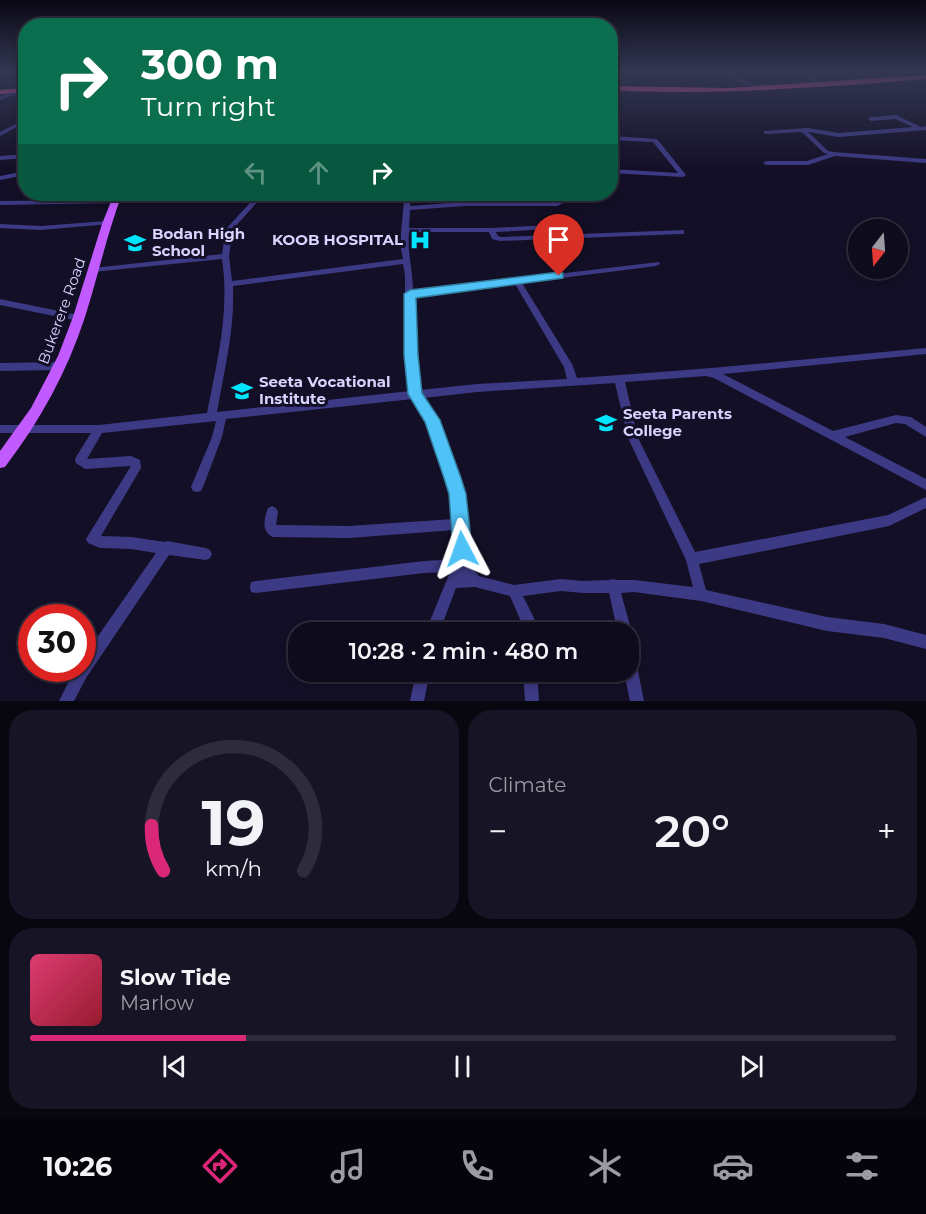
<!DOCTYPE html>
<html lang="en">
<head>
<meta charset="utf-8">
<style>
	body { margin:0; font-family:Montserrat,sans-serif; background:#171425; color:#f1f3f6; height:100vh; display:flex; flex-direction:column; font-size:22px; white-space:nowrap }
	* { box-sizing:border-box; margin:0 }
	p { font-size:20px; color:#9b9ba3 }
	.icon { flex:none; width:33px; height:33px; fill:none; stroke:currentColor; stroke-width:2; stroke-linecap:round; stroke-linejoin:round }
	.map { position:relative; height:701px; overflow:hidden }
	.drawer { display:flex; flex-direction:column; gap:9px; padding:9px; background:#08060f; flex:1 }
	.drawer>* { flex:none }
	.hud { position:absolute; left:18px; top:18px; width:600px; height:183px; border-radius:24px; box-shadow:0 3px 9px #0003,0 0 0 2px #2e2b3b; background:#0b6e4f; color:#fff; overflow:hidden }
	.needle { width:39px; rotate:197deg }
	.tools { position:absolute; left:848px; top:219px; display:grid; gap:12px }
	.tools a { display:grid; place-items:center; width:60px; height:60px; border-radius:50%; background:#0e0b1c; box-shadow:0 3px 9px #0003,0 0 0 2px #2e2b3b; font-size:30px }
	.speed { position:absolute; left:18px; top:604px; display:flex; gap:12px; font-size:30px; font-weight:700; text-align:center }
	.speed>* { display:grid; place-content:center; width:78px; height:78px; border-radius:50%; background:#0e0b1c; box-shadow:0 3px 9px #0003,0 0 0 2px #2e2b3b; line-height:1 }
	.speed .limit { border:9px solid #d22; background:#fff; color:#111 }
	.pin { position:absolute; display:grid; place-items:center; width:51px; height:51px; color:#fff; margin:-62px -26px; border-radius:50% 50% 50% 0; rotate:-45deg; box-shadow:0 0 6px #0007 }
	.pin .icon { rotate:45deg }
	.me { position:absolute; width:66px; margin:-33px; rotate:356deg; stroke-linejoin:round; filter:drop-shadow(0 0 4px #0008) }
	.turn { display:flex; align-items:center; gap:21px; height:126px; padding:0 24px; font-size:27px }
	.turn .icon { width:78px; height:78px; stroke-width:2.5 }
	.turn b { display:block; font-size:42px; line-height:51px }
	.lanes { display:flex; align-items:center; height:57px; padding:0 24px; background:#0003; justify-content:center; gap:30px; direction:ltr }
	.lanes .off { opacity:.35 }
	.big { font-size:45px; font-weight:600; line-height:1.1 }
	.drawer .widget { flex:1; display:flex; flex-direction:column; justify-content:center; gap:9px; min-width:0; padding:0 21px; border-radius:24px; background:#171425 }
	.drawer .dial { align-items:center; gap:0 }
	.dial svg { height:156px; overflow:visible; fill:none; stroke:#2e2b3b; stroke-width:7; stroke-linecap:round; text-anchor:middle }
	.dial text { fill:#f1f3f6; stroke:none }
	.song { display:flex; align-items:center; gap:18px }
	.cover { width:72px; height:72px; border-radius:9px; background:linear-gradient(135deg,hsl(340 70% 55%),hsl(350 70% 35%)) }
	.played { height:6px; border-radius:3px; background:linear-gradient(90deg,#db2777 25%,#2e2b3b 25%) }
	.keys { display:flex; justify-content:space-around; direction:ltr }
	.heat { display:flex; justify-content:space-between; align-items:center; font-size:33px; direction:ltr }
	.drawer .tiles { flex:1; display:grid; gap:9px; grid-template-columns:1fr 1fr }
	.widget:last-child { grid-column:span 2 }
	.trip { position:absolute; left:288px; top:622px; width:351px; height:60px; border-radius:24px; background:#0e0b1c; box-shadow:0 3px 9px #0003,0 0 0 2px #2e2b3b; font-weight:600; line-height:60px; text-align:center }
	.dock { display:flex; height:96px; justify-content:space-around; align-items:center; background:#06040b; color:#9b9ba3 }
	.dock .icon { width:42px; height:42px }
	.dock .active { color:#db2777 }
	.dock b { font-size:27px; color:#f1f3f6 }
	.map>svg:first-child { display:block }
</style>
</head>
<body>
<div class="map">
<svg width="926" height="701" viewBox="0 0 926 701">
	<rect width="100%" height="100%" fill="#130f26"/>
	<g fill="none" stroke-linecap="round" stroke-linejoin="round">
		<path fill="#3d3a85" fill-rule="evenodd" d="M723 72C733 72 740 80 750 83 758 85 766 84 773 88L771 89 761 86 746 85Z
			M799 72H804L822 85 818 86Z
			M22 89H26V91L0 100V96Z
			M896 115 921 127 926 126V130L839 137 808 132 828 151 833 152 926 159V163L835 156 808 165H766L763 163 766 161H807L828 154 824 153 802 132 766 134 764 133V131L808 128 839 133 913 127 895 119 871 121 868 119 871 117Z
			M26 119V122L0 136V132Z
			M610 136 657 139 686 175 683 177 610 173V169L678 173 653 142 610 140Z
			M26 154V158L0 160V156Z
			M26 171V175L0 180V176Z
			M258 194 371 199 404 197 405 194H411L410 206 465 202H556V198L559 196 562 198 563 203 557 206H465L410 210 409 228H491L551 225 555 227 551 229 496 232 498 236 501 237 684 230V234H681L500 241 492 239 489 232H409C407 252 413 271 413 291L659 262 660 264 656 266 522 283 572 364 577 378C693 371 810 359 926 348V354L723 374 833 431 896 415 911 417 926 427V437L905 424 896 423 845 437 926 479V490L714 378 706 376 625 382 638 438 695 552 888 515 926 497V508L889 526 699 564 706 590 827 617 884 624 926 635V649L884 638 827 631 701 601 634 592 621 593 632 633 628 638V633H618L609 593H583L561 591 523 596 534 618 535 633H521L520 619 510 596 475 587 456 588 439 633H425L450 572 424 573 256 593 251 592 250 587 251 582 256 581 424 561 457 559 455 530 349 538 273 537C261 532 264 518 268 508L272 506 276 508 278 512 276 525 349 526 454 519 447 478 427 422 413 399 226 419 222 437 203 487 201 491 197 492 193 491 191 487 212 437 216 421 102 433 87 459 131 456 140 460 141 468 101 536 131 537 165 542 167 541 206 548 210 550 212 554 210 558 206 560 169 555 86 678 74 701H59L75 669H82V659L156 553 131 549 100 548 88 543 86 539 131 466 85 469 76 463 75 460 76 457 91 433H0V425H99L207 413C217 362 230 311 222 259L93 272 89 270 93 268 222 254 226 229ZM261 198 371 202 404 201 400 244 403 259 232 281 229 256 233 229ZM403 264 405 275V320L410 391 217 412C224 371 235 329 233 286ZM515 284 564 367 567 379 477 384 420 390 413 320V296ZM615 383 628 438 686 560 693 587 634 580H616L613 579 609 580 583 581 561 579 514 585 479 576 469 563 467 524 459 478 437 420 423 398 477 392Z
			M114 200 116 201V203L0 205V201Z
			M107 221 109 222V224L41 230 0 228V224L41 226Z
			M0 299 79 315 83 318 79 321 0 305Z
			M60 362 63 364 65 366 63 368 60 370 0 371V363Z
			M628 649 633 651 635 656 644 701H630L624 672H628Z
			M416 672H430L424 701H410Z
			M523 672H537L539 701H525Z"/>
		<path fill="#c25bff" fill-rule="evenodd" d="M114 194H122C107 234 98 276 85 317 67 372 40 421 5 467L0 468V451L31 408 58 356 73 317 102 224Z"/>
		<path fill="#ff4fa3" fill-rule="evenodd" d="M926 75V79C821 87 716 96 610 90V86L729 88Z
			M26 88V92L0 94V90Z"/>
	</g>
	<linearGradient id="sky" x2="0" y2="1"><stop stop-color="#0a0815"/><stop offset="0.42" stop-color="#333752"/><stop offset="1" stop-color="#333752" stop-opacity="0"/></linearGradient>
	<rect width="926" height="170" fill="url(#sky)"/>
	<path fill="#4fc3f7" stroke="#337fa1" stroke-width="1.5" d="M559 272 563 273V278L416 298 418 355 422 393 440 420 461 478 466 494 472 549 469 556 462 559 456 556 453 549 449 494 444 478 425 422 408 394 404 355V294L410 290Z"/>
	<defs>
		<symbol id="hospital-bare" viewBox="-9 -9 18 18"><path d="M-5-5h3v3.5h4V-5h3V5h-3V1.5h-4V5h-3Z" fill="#00e5ff" stroke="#130f26" stroke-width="2.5" paint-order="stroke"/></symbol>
		<symbol id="school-bare" viewBox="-9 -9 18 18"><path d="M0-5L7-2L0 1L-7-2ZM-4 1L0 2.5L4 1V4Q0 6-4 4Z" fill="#00e5ff" stroke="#130f26" stroke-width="2.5" paint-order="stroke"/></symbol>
	</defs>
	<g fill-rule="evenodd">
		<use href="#hospital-bare" x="405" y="225" width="30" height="30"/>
		<use href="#school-bare" x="120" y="228" width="30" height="30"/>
		<use href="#school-bare" x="227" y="376" width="30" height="30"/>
		<use href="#school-bare" x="591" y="408" width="30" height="30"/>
	</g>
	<g text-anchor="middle" stroke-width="6" stroke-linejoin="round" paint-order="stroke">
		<g font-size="15" font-weight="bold" fill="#d9d4ff" stroke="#130f26" text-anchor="start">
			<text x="152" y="239">Bodan High<tspan x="152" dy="17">School</tspan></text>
			<text x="403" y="245" text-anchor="end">KOOB HOSPITAL</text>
			<text x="259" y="387">Seeta Vocational<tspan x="259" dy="17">Institute</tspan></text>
			<text x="623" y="419">Seeta Parents<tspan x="623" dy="17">College</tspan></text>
		</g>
		<g font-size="15" fill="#d9d4ff" stroke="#130f26">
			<text transform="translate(62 311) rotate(-70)" y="5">Bukerere Road</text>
		</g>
	</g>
</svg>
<div class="tools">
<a><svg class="needle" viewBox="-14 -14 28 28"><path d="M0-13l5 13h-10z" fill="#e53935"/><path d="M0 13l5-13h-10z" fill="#9b9ba3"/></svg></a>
</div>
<div class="speed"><div class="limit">30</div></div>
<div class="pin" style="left:559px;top:276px;background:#d93025"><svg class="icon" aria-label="arrive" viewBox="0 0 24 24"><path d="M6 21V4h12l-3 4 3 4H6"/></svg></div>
<svg class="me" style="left:462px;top:549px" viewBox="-20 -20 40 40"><path d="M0-17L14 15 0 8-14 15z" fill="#4fc3f7" stroke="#fff" stroke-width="4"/></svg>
<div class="trip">10:28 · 2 min · 480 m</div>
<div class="hud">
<div class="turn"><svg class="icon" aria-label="right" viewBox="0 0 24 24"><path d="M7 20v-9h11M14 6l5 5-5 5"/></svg><div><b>300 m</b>Turn right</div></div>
<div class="lanes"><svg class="icon off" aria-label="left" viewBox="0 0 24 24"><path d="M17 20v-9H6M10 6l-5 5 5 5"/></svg><svg class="icon off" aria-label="ahead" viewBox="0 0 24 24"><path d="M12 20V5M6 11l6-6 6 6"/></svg><svg class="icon" aria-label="right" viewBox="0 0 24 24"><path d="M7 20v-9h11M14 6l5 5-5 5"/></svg></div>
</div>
</div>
<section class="drawer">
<div class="tiles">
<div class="widget dial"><svg viewBox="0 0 100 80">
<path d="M14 69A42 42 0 1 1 86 69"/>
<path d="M14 69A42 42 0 0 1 8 46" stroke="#db2777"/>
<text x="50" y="56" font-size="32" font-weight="700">19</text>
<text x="50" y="72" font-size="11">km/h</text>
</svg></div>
<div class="widget"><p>Climate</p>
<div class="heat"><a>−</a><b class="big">20°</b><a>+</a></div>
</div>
<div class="widget">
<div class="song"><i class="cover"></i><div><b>Slow Tide</b><p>Marlow</p></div></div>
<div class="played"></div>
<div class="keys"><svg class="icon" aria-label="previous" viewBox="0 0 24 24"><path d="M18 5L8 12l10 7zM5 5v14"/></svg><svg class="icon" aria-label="pause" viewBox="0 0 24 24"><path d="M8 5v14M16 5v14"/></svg><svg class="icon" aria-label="next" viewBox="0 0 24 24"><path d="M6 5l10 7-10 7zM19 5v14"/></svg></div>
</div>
</div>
</section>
<nav class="dock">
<b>10:26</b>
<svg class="icon active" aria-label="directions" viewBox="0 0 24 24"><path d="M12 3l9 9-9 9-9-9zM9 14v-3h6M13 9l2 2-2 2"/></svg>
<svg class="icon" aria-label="music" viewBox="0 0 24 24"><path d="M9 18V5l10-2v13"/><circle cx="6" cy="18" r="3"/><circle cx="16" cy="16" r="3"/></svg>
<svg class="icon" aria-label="phone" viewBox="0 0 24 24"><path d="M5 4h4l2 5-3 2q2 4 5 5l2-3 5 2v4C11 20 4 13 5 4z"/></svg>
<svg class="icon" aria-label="climate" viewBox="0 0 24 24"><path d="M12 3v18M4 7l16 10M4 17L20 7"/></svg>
<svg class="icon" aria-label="car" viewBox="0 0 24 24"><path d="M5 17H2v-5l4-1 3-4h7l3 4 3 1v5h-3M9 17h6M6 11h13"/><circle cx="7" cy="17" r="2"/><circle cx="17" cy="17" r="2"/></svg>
<svg class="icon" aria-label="filters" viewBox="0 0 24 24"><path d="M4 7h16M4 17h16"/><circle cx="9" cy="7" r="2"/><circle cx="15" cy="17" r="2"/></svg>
</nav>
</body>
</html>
